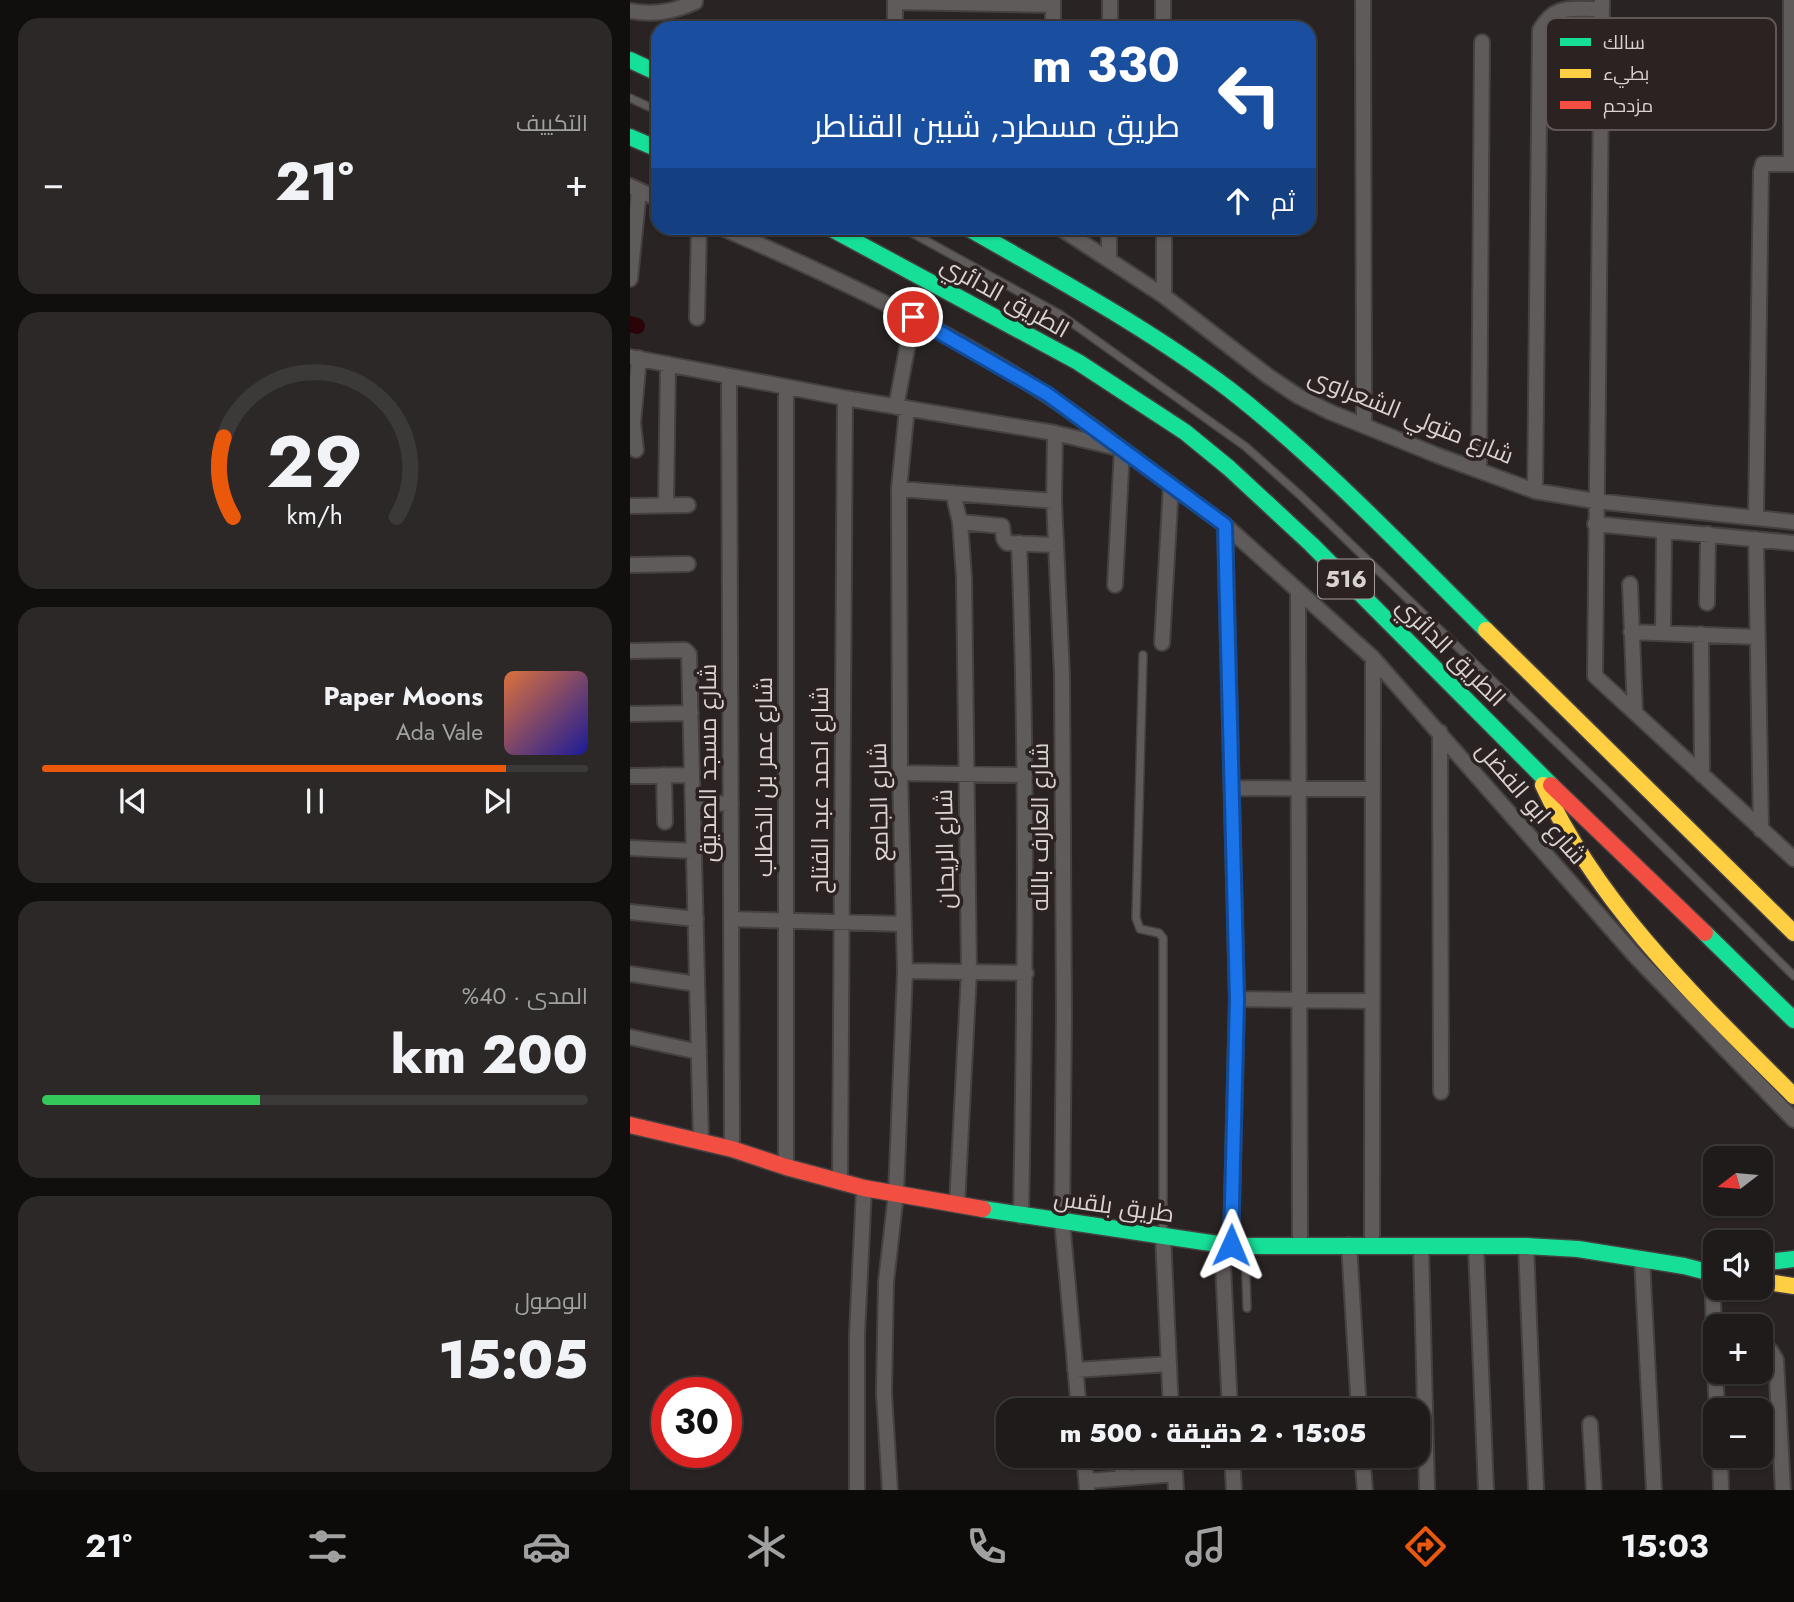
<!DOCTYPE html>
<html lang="ar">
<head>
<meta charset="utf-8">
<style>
	body { margin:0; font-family:Jost,Cairo,sans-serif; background:#2c2827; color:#f1f3f6; direction:rtl; height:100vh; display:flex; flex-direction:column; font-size:26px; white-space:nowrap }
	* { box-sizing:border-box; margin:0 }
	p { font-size:23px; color:#a1a1a2 }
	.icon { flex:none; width:38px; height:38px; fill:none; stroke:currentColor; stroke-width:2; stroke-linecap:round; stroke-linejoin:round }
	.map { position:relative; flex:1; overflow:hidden; direction:ltr }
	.sheet { display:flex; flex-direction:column; gap:18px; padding:18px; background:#110f0e; width:630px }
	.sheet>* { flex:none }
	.banner { position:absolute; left:21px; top:21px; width:665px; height:214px; border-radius:21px; box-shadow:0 2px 5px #0004,0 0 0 2px #3c3939; direction:rtl; background:#1a4fa0; color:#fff; overflow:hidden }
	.needle { width:46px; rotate:254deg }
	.tools { position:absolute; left:1073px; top:1146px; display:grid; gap:14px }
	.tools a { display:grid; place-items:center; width:70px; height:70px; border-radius:14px; background:#1f1b1a; box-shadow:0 2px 5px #0004,0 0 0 2px #3c3939; font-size:35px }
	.speed { position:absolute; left:21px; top:1377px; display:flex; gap:14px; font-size:35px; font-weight:700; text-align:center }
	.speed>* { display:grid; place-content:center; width:91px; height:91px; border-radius:50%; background:#1f1b1a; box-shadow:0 2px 5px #0004,0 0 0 2px #3c3939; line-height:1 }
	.speed .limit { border:10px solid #d22; background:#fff; color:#111 }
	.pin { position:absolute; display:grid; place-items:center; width:60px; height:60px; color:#fff; margin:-30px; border:4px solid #fff; border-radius:50%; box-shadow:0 2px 7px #0007 }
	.me { position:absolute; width:77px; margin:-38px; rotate:1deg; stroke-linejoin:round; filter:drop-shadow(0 0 5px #0008) }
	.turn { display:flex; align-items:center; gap:24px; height:147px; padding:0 21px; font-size:32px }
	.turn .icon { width:91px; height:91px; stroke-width:2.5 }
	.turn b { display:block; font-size:49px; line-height:60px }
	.then { display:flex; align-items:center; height:66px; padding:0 21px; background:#0003; gap:14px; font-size:26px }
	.big { font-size:52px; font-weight:800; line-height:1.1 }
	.sheet .widget { flex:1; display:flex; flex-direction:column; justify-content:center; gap:10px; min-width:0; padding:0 24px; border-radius:21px; background:#2c2827 }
	.sheet .dial { align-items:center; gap:0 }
	.dial svg { height:182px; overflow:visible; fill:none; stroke:#3c3939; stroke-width:7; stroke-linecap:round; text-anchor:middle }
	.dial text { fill:#f1f3f6; stroke:none }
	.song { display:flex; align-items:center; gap:21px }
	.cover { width:84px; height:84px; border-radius:10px; background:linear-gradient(135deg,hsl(20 70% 55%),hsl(240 70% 35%)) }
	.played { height:7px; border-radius:4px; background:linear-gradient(90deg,#ea580c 85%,#3c3939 85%) }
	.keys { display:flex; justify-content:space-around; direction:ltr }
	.heat { display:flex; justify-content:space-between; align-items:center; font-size:38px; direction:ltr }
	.charge { height:10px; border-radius:5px; background:linear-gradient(90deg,#34c759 40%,#3c3939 0) }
	.trip { position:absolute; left:366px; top:1398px; width:434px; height:70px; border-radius:21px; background:#1f1b1a; box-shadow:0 2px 5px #0004,0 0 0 2px #3c3939; font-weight:800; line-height:70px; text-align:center; direction:rtl }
	.menu { display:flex; height:112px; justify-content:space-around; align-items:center; background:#0c0b0a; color:#a1a1a2 }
	.menu .icon { width:49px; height:49px }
	.menu .active { color:#ea580c }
	.menu b { font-size:32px; color:#f1f3f6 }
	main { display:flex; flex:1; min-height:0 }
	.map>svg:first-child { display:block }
</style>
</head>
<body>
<main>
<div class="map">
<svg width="1164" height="1490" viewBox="0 0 1164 1490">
	<rect width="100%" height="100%" fill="#292423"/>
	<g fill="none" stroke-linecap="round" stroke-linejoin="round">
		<path stroke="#2a0406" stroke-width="16" d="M0 324 7 326"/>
		<defs>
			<path id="lane" d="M0 98 28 111
				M273 228 431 315 616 447 671 496 978 792 1164 976
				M513 655 506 918 510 929 529 933 533 938V1234
				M615 1250 617 1308"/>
			<path id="street" d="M533 0V28
				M733 0 734 425
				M972 0 965 676 1164 859
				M1161 0V164
				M265 2 423 5
				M0 11C24 15 43 12 65 2V0
				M265 28V0
				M423 28V0
				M480 28V0
				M0 186 28 199
				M92 228C232 289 371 354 492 449L485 585
				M430 228 534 296 638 376 668 396 700 412 809 456 905 491 965 501 1164 522
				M534 228V296
				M479 258V228
				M0 279 9 190
				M67 318 69 228
				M0 357 215 398 425 433 492 449 595 525 743 658 1007 958 1164 1120
				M99 376 102 1149
				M156 387V1167
				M266 407 283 317
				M425 433 424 501 432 675 434 1015 432 1220 449 1410
				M6 450 3 423 9 358
				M849 470 852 42
				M269 489 424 501
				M905 491 910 30C926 2 944 10 972 9
				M323 493 330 522 334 577 339 972 327 1205
				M36 505 38 364
				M0 506 58 505
				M1126 518 1131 171 1133 164H1164
				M330 522 372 526 374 539 377 543 425 545
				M965 524 1164 543
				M595 525 607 999 601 1246
				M1126 539 1131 830
				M389 543C398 767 395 991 391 1216
				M0 565 58 564
				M1000 584 1005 712
				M668 592 670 1246
				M1077 603 1078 534
				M1001 632 1126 637
				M1033 633 1034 531
				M1071 634 1072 775
				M532 643 541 485
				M0 651 55 650 59 654 71 1142
				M0 714 61 713
				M810 732 811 1092
				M270 773 395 775
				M34 775 35 822
				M0 776 62 775
				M603 788 741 789
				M63 802 101 804
				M0 848 64 851
				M0 912 66 919
				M101 919 274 924
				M275 971 396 973
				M0 974 67 984
				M607 999 742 1001
				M0 1037 69 1052
				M210 1182 215 398
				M533 1236 541 1410
				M592 1244 600 1410
				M719 1245 729 1410
				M742 1245 743 658
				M791 1246 797 1490
				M896 1246 906 1490
				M846 1247 856 1490
				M1012 1260 1024 1490
				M1082 1268 1085 1364
				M1130 1348 1140 1350 1146 1360 1153 1490
				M445 1370 539 1364
				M1085 1372 1087 1410
				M960 1424 964 1490
				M454 1456 457 1489
				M491 1456 493 1478
				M544 1456 546 1490
				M602 1456 604 1490
				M732 1456 735 1490
				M1090 1456 1091 1490
				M457 1481 545 1474
				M227 1490V1335L234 1188
				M260 1490 254 1393 256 1282 266 1194 275 971 270 773 269 489 277 408"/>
			<path id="fast" d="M0 60 28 73
				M0 137 28 149
				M200 228 448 362 555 432 599 468 681 544 921 785
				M338 228C427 279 518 328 600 390 692 462 773 548 856 630
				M1075 933 1164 1020
				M353 1209 601 1246H896L948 1249 1054 1266 1085 1274
				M1130 1263 1164 1259"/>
			<path id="slow" d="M856 630 1164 933
				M913 785C969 907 1070 1002 1164 1096
				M1130 1281 1164 1286"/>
			<path id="jam" d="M921 785 1075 933
				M0 1125 102 1149 156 1167 234 1188 353 1209"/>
		</defs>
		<use href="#lane" stroke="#454140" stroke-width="10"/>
		<use href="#street" stroke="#454140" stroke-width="18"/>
		<use href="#fast" stroke="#454140" stroke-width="19"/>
		<use href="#slow" stroke="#454140" stroke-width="19"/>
		<use href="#jam" stroke="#454140" stroke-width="19"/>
		<use href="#lane" stroke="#5f5b5a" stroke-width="7"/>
		<use href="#street" stroke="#5f5b5a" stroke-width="14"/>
		<use href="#fast" stroke="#16e098" stroke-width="16"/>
		<use href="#slow" stroke="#ffcf43" stroke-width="16"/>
		<use href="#jam" stroke="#f24e42" stroke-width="16"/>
	</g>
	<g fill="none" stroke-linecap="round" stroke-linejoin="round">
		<defs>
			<path id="route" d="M283 317 417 394 595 525 607 999 601 1245"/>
		</defs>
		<use href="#route" stroke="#114b97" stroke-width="18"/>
		<use href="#route" stroke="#1a73e8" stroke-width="12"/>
	</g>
	<g text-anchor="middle" stroke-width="7" stroke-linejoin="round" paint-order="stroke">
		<rect fill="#2b2221" stroke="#a49d9c" stroke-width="2" x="688" y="559.5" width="56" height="39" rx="5"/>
		<g font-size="23" font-weight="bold" fill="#d8d2d1">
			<text x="716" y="587">516</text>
		</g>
		<g font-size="24" fill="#d8d2d1" stroke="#2b2221">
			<text transform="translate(375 297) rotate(29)" y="8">الطريق الدائري</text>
			<text transform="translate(781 416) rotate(22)" y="8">شارع متولي الشعراوى</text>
			<text transform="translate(821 652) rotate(45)" y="8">الطريق الدائري</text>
			<text transform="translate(78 763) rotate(-90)" y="8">شارع مسجد الصديق</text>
			<text transform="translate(134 777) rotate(-90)" y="8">شارع عمر بن الخطاب</text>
			<text transform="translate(190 790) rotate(-90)" y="8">شارع احمد عبد الفتاح</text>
			<text transform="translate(249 802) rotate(-91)" y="8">شارع الجامع</text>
			<text transform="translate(901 803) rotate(49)" y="8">شارع ابو الفضل</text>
			<text transform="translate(410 827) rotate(-90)" y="8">شارع العارف بالله</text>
			<text transform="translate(315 849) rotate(-91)" y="8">شارع الريحان</text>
			<text transform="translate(484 1206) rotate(8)" y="8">طريق بلقس</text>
		</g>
	</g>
	<rect x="916" y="18" width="230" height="112" rx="10" fill="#2b2221" stroke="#5f5756" stroke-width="2"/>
	<rect x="930" y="38" width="31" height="8" fill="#16e098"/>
	<rect x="930" y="69" width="31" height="9" fill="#ffcf43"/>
	<rect x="930" y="101" width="31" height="8" fill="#f24e42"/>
	<g font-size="19" fill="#d8d2d1">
		<text x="973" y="49">سالك</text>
		<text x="973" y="80">بطيء</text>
		<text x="973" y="112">مزدحم</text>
	</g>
</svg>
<div class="tools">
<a><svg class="needle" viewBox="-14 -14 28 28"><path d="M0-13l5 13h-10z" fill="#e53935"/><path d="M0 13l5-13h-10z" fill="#a1a1a2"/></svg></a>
<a><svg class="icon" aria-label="sound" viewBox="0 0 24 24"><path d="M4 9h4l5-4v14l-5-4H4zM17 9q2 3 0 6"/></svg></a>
<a>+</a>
<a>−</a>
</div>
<div class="speed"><div class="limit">30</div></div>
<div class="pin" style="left:283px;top:317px;background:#d93025"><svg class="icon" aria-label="arrive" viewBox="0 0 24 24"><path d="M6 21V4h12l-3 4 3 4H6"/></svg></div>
<svg class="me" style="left:601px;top:1245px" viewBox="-20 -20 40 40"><path d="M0-17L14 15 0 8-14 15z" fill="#1a73e8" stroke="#fff" stroke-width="4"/></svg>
<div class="trip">15:05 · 2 دقيقة · 500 m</div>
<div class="banner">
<div class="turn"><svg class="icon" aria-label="left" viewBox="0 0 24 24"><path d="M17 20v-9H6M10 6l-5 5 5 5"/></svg><div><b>330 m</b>طريق مسطرد, شبين القناطر</div></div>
<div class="then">ثم<svg class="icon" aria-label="ahead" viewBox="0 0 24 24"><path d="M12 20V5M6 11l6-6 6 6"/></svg></div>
</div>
</div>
<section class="sheet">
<div class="widget"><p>التكييف</p>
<div class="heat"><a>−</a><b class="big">21°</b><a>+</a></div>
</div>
<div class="widget dial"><svg viewBox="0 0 100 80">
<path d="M14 69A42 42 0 1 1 86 69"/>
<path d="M14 69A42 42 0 0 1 10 34" stroke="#ea580c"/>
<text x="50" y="56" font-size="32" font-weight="700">29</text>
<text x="50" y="72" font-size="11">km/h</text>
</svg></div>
<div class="widget">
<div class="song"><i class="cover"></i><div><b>Paper Moons</b><p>Ada Vale</p></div></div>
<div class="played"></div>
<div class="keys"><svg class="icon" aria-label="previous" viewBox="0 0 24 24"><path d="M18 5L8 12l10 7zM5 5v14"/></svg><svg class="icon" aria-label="pause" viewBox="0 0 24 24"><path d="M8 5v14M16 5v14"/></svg><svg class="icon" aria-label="next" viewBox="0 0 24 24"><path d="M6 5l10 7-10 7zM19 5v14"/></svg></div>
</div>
<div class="widget"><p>المدى · 40%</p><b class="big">200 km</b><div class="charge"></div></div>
<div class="widget"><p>الوصول</p><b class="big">15:05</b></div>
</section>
</main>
<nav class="menu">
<b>15:03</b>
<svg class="icon active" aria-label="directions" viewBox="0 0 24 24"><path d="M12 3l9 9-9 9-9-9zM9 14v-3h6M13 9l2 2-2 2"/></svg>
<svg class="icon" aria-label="music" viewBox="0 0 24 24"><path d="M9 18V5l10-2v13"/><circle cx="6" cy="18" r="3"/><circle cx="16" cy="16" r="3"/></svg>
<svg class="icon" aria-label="phone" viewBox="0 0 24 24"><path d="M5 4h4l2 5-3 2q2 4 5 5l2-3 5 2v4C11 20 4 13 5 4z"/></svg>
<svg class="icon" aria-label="climate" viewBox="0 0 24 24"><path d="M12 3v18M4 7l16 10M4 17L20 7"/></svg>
<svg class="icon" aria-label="car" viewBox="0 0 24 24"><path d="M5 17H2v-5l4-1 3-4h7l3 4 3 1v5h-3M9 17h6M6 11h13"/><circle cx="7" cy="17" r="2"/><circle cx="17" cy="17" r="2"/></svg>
<svg class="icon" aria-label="filters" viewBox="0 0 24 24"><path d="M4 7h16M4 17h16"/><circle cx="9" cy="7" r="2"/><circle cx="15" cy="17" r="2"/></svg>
<b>21°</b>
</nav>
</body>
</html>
